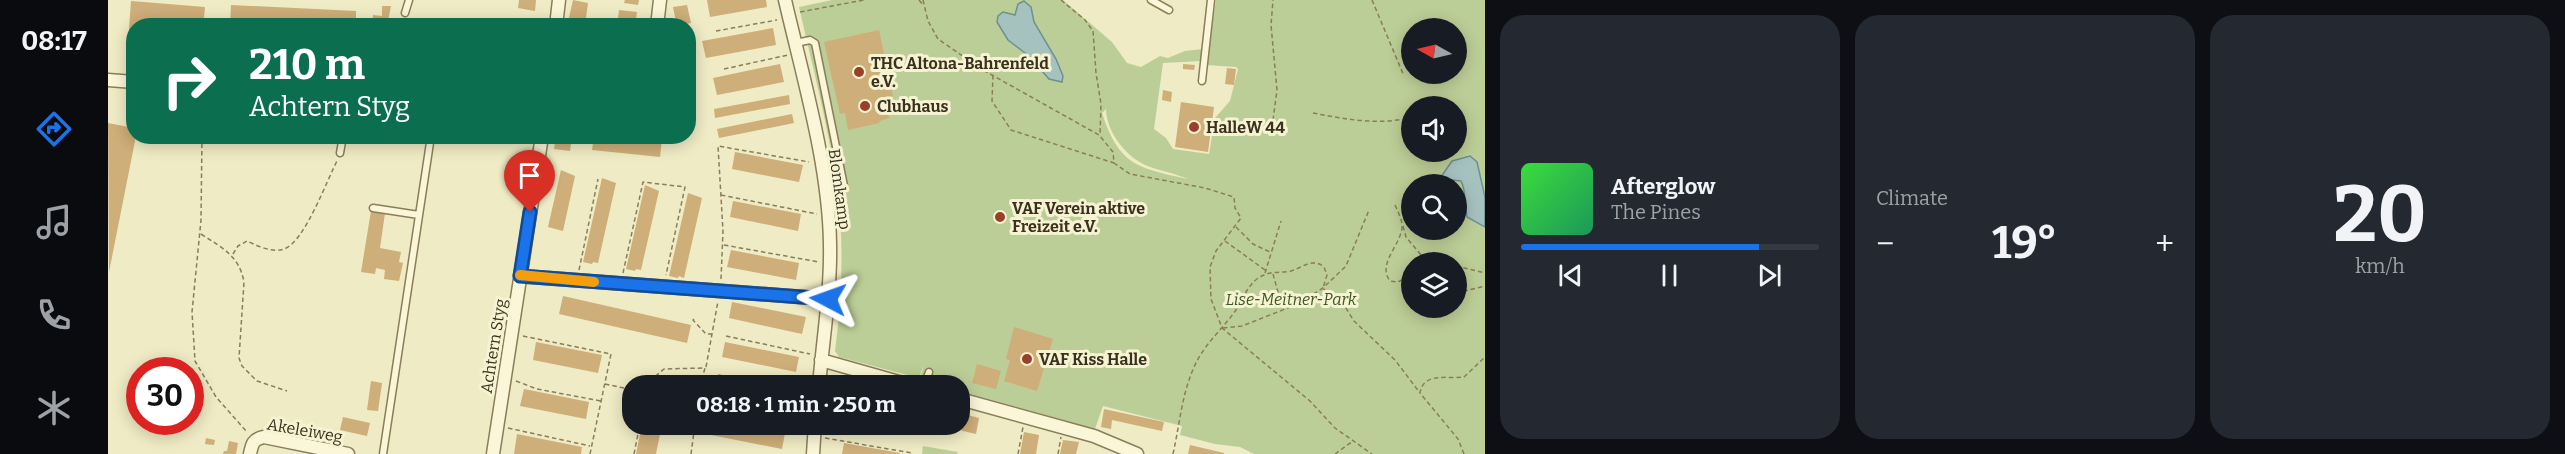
<!DOCTYPE html>
<html lang="en">
<head>
<meta charset="utf-8">
<style>
	body { margin:0; font-family:Bitter,serif; background:#242831; color:#f1f3f6; height:100vh; display:flex; flex-direction:column; font-size:22px; white-space:nowrap }
	* { box-sizing:border-box; margin:0 }
	p { font-size:20px; color:#9ea1a6 }
	.icon { flex:none; width:33px; height:33px; fill:none; stroke:currentColor; stroke-width:2; stroke-linecap:round; stroke-linejoin:round }
	.map { position:relative; flex:1; overflow:hidden }
	.details { display:flex; flex-direction:column; gap:15px; padding:15px; background:#0d0f14; width:1080px }
	.details>* { flex:none }
	.hud { position:absolute; left:18px; top:18px; width:570px; height:126px; border-radius:24px; box-shadow:0 3px 15px #0003; background:#0b6e4f; color:#fff; overflow:hidden }
	.needle { width:39px; rotate:278deg }
	.tools { position:absolute; left:1293px; top:18px; display:grid; gap:12px }
	.tools a { display:grid; place-items:center; width:66px; height:66px; border-radius:50%; background:#171b24; box-shadow:0 3px 15px #0003; font-size:30px }
	.speed { position:absolute; left:18px; top:357px; display:flex; gap:12px; font-size:30px; font-weight:700; text-align:center }
	.speed>* { display:grid; place-content:center; width:78px; height:78px; border-radius:50%; background:#171b24; box-shadow:0 3px 15px #0003; line-height:1 }
	.speed .limit { border:9px solid #d22; background:#fff; color:#111 }
	.pin { position:absolute; display:grid; place-items:center; width:51px; height:51px; color:#fff; margin:-62px -26px; border-radius:50% 50% 50% 0; rotate:-45deg; box-shadow:0 0 6px #0007 }
	.pin .icon { rotate:45deg }
	.me { position:absolute; width:66px; margin:-33px; rotate:274deg; stroke-linejoin:round; filter:drop-shadow(0 0 4px #0008) }
	.turn { display:flex; align-items:center; gap:21px; height:126px; padding:0 24px; font-size:27px }
	.turn .icon { width:78px; height:78px; stroke-width:2.5 }
	.turn b { display:block; font-size:42px; line-height:51px }
	.big { font-size:45px; font-weight:700; line-height:1.1 }
	.details .card { flex:1; display:flex; flex-direction:column; justify-content:center; gap:9px; min-width:0; padding:0 21px; border-radius:24px; background:#242831 }
	.details .dial { align-items:center; gap:0 }
	.dial b { font-size:78px; line-height:1 }
	.song { display:flex; align-items:center; gap:18px }
	.cover { width:72px; height:72px; border-radius:9px; background:linear-gradient(135deg,hsl(120 70% 55%),hsl(150 70% 35%)) }
	.played { height:6px; border-radius:3px; background:linear-gradient(90deg,#1a73e8 80%,#363941 80%) }
	.keys { display:flex; justify-content:space-around; direction:ltr }
	.heat { display:flex; justify-content:space-between; align-items:center; font-size:33px; direction:ltr }
	.details .tiles { flex:1; display:grid; gap:15px; grid-template-columns:repeat(3,1fr) }
	.trip { position:absolute; left:514px; top:375px; width:348px; height:60px; border-radius:24px; background:#171b24; box-shadow:0 3px 15px #0003; font-weight:700; line-height:60px; text-align:center }
	main { display:flex; flex:1; min-height:0 }
	.dock { display:flex; flex-direction:column; width:108px; justify-content:space-around; align-items:center; background:#090b0e; color:#9ea1a6 }
	.dock .icon { width:42px; height:42px }
	.dock .selected { color:#1a73e8 }
	.dock b { font-size:27px; color:#f1f3f6 }
	.map>svg:first-child { display:block }
</style>
</head>
<body>
<main>
<nav class="dock">
<b>08:17</b>
<svg class="icon selected" aria-label="directions" viewBox="0 0 24 24"><path d="M12 3l9 9-9 9-9-9zM9 14v-3h6M13 9l2 2-2 2"/></svg>
<svg class="icon" aria-label="music" viewBox="0 0 24 24"><path d="M9 18V5l10-2v13"/><circle cx="6" cy="18" r="3"/><circle cx="16" cy="16" r="3"/></svg>
<svg class="icon" aria-label="phone" viewBox="0 0 24 24"><path d="M5 4h4l2 5-3 2q2 4 5 5l2-3 5 2v4C11 20 4 13 5 4z"/></svg>
<svg class="icon" aria-label="climate" viewBox="0 0 24 24"><path d="M12 3v18M4 7l16 10M4 17L20 7"/></svg>
</nav>
<div class="map">
<svg width="1377" height="454" viewBox="0 0 1377 454">
	<rect width="100%" height="100%" fill="#efebc4"/>
	<path fill="#bcce97" fill-rule="evenodd" d="M724 0H955L1004 42 1019 63 1033 67 1052 56 1060 58 1077 51 1094 49 1093 61 1055 63 1046 129 1058 138 1065 149 1101 154 1107 118 1122 101 1130 69 1128 67 1098 65 1108 0H1377V454H1146L1132 447 1107 444 1072 435 1074 426 995 406 987 429 852 391V386L832 385 812 380 816 364 811 378 731 357 727 351C734 299 736 247 730 195 722 132 705 69 691 7ZM1304 28H1348V74H1304ZM1304 106H1348V152H1304ZM998 109C998 121 1004 134 1011 143 1032 171 1051 167 1080 179 1029 168 1011 165 994 113ZM1304 184H1348V230H1304ZM1304 262H1348V308H1304Z
		M815 446 850 452 849 454H814Z"/>
	<path fill="#a6c2bf" stroke="#6c918f" stroke-width="1.5" d="M916 1 923 7 926 22 948 59 955 76 954 82 941 79 921 56 900 40 889 22 890 16 895 12 907 15 910 4Z
		M1362 156 1369 162 1377 197V227L1359 217C1357 207 1358 189 1353 181L1344 180 1337 184H1328L1344 161Z"/>
	<path fill="#ceae79" d="M411 0H428L427 11 410 8Z
		M465 0 480 3 477 25 460 22Z
		M517 0H531L530 5 516 3Z
		M599 0H658L659 7 602 17Z
		M23 1 97 7 96 18H88V26H26V42H20Z
		M123 5 248 11V26H122Z
		M579 5 583 23 569 26 565 7Z
		M274 6H283L279 26H264L265 15 274 16Z
		M511 10 529 12 527 26H509Z
		M292 18 302 21 303 19 321 26H290Z
		M411 21 427 23V26H410Z
		M665 28 668 45 598 58 594 41Z
		M771 30 786 101 778 104 781 118 772 121 771 123 740 130 737 113 732 114 716 42Z
		M672 64 676 82 609 95 605 78Z
		M1075 64 1087 65 1086 70 1075 69Z
		M1119 68 1128 69 1126 85 1117 84Z
		M1055 90 1064 92 1063 102 1054 100Z
		M681 95 682 104 607 118 606 109Z
		M1073 102 1106 107 1100 152 1067 147Z
		M684 114 686 123 611 138 609 129Z
		M0 123 26 128V136H28L1 272Z
		M448 136H464L462 151 446 149Z
		M486 136 554 139 552 157 484 150Z
		M627 152 695 165 691 182 624 169Z
		M453 170 467 176 455 231 440 227Z
		M494 178 508 183 490 263 485 262 484 264 475 262Z
		M537 185 551 191 533 270 528 269 527 271 518 269Z
		M580 193 594 198 576 278 571 276 570 278 561 276Z
		M625 201 693 214 690 231 622 217Z
		M263 211 277 213 272 248 293 252 291 262 295 263 291 281 276 279 277 270 268 268 267 274 253 272Z
		M623 250 691 263 688 280 619 267Z
		M455 296 583 325 579 343 451 314Z
		M624 302 698 317 694 334 621 318Z
		M906 327 945 339 929 391 896 381 902 360 898 359Z
		M428 342 494 355 490 373 425 360Z
		M617 342 691 357 688 372 614 357Z
		M869 364 893 371 888 389 864 383Z
		M263 381 274 383 270 411 259 410Z
		M609 381 628 384V386H608Z
		M416 389 481 402 478 419 412 406Z
		M996 409 1056 422 1054 431 1004 420 1003 429 993 427Z
		M852 413 871 418 868 434 829 425 852 424Z
		M235 417 262 423 259 436 232 430Z
		M534 424H554L548 454H528Z
		M600 424H632L677 433 674 449 598 434Z
		M723 424H733L731 432 722 430Z
		M916 432 931 435 928 454H912Z
		M409 434 474 447 473 454H406Z
		M98 438 107 440 106 445 97 444Z
		M955 440 971 442 968 454H952Z
		M121 441 130 443 128 454H115L116 451H119Z
		M736 443 792 453 791 454H734Z
		M1082 445 1116 453V454H1080Z"/>
	<g fill="none" stroke-linecap="round" stroke-linejoin="round">
		<defs>
			<path id="service" d="M1043 0 1061 10
				M297 13 301 0
				M688 43 702 40 707 43 736 186 734 191 719 196
				M1094 81 1103 0
				M232 153 235 136
				M265 208 311 215
				M816 386 821 372
				M275 454 323 136"/>
			<path id="minor" d="M677 0C695 78 721 165 722 244 723 291 715 338 711 386
				M448 26 451 0
				M549 26 552 0
				M0 80 26 82
				M412 276 720 299
				M713 360 805 386
				M852 399 986 436 1029 454
				M142 454C144 444 145 439 156 437L240 454
				M385 454 434 136
				M705 454 707 424"/>
		</defs>
		<use href="#service" stroke="#8a7d5a" stroke-width="9"/>
		<use href="#minor" stroke="#8a7d5a" stroke-width="15"/>
		<path stroke="#8a7d5a" stroke-width="1.5" stroke-dasharray="4.5 3" stroke-linecap="butt" d="M811 0 815 5
			M815 0 820 21 830 39 875 70 991 135 1005 152 1006 163 1022 174 1097 188 1126 197 1127 208 1133 218 1108 251 1102 267 1103 299 1114 328 1202 401 1227 428 1264 454
			M953 0 977 20 985 31 988 73 993 104 992 134
			M1264 0 1296 76
			M692 12 756 0
			M608 31 669 20
			M616 69 680 55
			M885 75 884 101 903 130 1006 163
			M1205 113C1236 119 1272 126 1304 117
			M1163 135 1169 90 1163 25 1165 0
			M94 136 93 220 84 312 87 361 108 397 139 432
			M1314 152 1325 158
			M613 195 709 214
			M1287 205C1290 212 1295 221 1294 228 1292 246 1269 264 1282 281L1290 282 1304 275
			M1295 226 1298 237 1319 262
			M1128 227 1145 244 1162 252
			M93 234C114 248 131 255 136 282L131 358 134 366 149 381 179 391
			M1117 241 1157 270
			M616 245 711 262
			M125 254 130 246 139 241C150 246 164 253 176 249 196 243 219 180 229 161
			M1348 266 1377 273
			M471 270 490 179
			M515 273 535 182 577 187 558 275
			M1157 273 1173 221
			M1165 274 1174 307
			M613 279 615 231 610 146 701 162
			M1348 293 1377 286
			M586 319 585 320 598 334H604
			M1115 328 1134 326 1190 304 1215 288 1238 266 1261 210
			M415 336 503 354 482 454
			M618 336 702 354
			M598 367 610 301
			M610 375 669 386
			M565 378 578 386
			M408 381 429 389 493 401
			M497 384 525 390
			M536 386 556 369 597 368 592 386
			M643 424 696 434
			M400 428 482 446
			M717 438 804 453
			M526 454 532 424
			M583 454 587 424
			M910 454 915 427
			M950 454 953 437
			M1065 454C1072 423 1074 390 1089 361 1098 343 1116 327 1128 310 1135 298 1142 280 1156 275 1164 271 1174 273 1183 271 1194 268 1204 257 1216 267L1219 275 1215 288 1220 294 1234 302 1246 321 1287 360 1312 393
			M1227 454 1245 441
			M1356 454 1350 439 1312 393C1315 372 1339 379 1356 377L1377 357"/>
		<use href="#service" stroke="#faf6d7" stroke-width="6"/>
		<use href="#minor" stroke="#faf6d7" stroke-width="12"/>
	</g>
	<g fill="none" stroke-linecap="round" stroke-linejoin="round">
		<defs>
			<path id="route" d="M422 212 412 276 720 299"/>
		</defs>
		<use href="#route" stroke="#114b97" stroke-width="15"/>
		<use href="#route" stroke="#1a73e8" stroke-width="10"/>
		<path stroke="#f59e0b" stroke-width="10" d="M412 275 486 282"/>
	</g>
	<g fill="#9a3f28" stroke="#f6f3d3" stroke-width="2">
		<circle cx="751" cy="72" r="6"/>
		<circle cx="757" cy="106" r="6"/>
		<circle cx="1086" cy="127" r="6"/>
		<circle cx="892" cy="217" r="6"/>
		<circle cx="919" cy="359" r="6"/>
	</g>
	<g text-anchor="middle" stroke-width="6" stroke-linejoin="round" paint-order="stroke">
		<g font-size="16" font-weight="bold" fill="#3a311e" stroke="#f6f3d3" text-anchor="start">
			<text x="763" y="69">THC Altona-Bahrenfeld<tspan x="763" dy="18">e.V.</tspan></text>
			<text x="769" y="112">Clubhaus</text>
			<text x="1098" y="133">HalleW 44</text>
			<text x="904" y="214">VAF Verein aktive<tspan x="904" dy="18">Freizeit e.V.</tspan></text>
			<text x="931" y="365">VAF Kiss Halle</text>
		</g>
		<g font-size="16" fill="#3a311e" stroke="#f6f3d3">
			<text transform="translate(732 189) rotate(82)" y="6">Blomkamp</text>
			<text transform="translate(385 346) rotate(-81)" y="6">Achtern Styg</text>
			<text transform="translate(197 430) rotate(10)" y="6">Akeleiweg</text>
		</g>
		<g font-size="16" font-style="italic" fill="#405724" stroke="#f6f3d3">
			<text x="1183" y="305">Lise-Meitner-Park</text>
		</g>
	</g>
</svg>
<div class="tools">
<a><svg class="needle" viewBox="-14 -14 28 28"><path d="M0-13l5 13h-10z" fill="#e53935"/><path d="M0 13l5-13h-10z" fill="#9ea1a6"/></svg></a>
<a><svg class="icon" aria-label="sound" viewBox="0 0 24 24"><path d="M4 9h4l5-4v14l-5-4H4zM17 9q2 3 0 6"/></svg></a>
<a><svg class="icon" aria-label="search" viewBox="0 0 24 24"><circle cx="10" cy="10" r="6"/><path d="M15 15l6 6"/></svg></a>
<a><svg class="icon" aria-label="layers" viewBox="0 0 24 24"><path d="M12 4l9 5-9 5-9-5zM3 14l9 5 9-5"/></svg></a>
</div>
<div class="speed"><div class="limit">30</div></div>
<div class="pin" style="left:422px;top:212px;background:#d93025"><svg class="icon" aria-label="arrive" viewBox="0 0 24 24"><path d="M6 21V4h12l-3 4 3 4H6"/></svg></div>
<svg class="me" style="left:720px;top:299px" viewBox="-20 -20 40 40"><path d="M0-17L14 15 0 8-14 15z" fill="#1a73e8" stroke="#fff" stroke-width="4"/></svg>
<div class="trip">08:18 · 1 min · 250 m</div>
<div class="hud">
<div class="turn"><svg class="icon" aria-label="right" viewBox="0 0 24 24"><path d="M7 20v-9h11M14 6l5 5-5 5"/></svg><div><b>210 m</b>Achtern Styg</div></div>
</div>
</div>
<section class="details">
<div class="tiles">
<div class="card">
<div class="song"><i class="cover"></i><div><b>Afterglow</b><p>The Pines</p></div></div>
<div class="played"></div>
<div class="keys"><svg class="icon" aria-label="previous" viewBox="0 0 24 24"><path d="M18 5L8 12l10 7zM5 5v14"/></svg><svg class="icon" aria-label="pause" viewBox="0 0 24 24"><path d="M8 5v14M16 5v14"/></svg><svg class="icon" aria-label="next" viewBox="0 0 24 24"><path d="M6 5l10 7-10 7zM19 5v14"/></svg></div>
</div>
<div class="card"><p>Climate</p>
<div class="heat"><a>−</a><b class="big">19°</b><a>+</a></div>
</div>
<div class="card dial"><b>20</b><p>km/h</p></div>
</div>
</section>
</main>
</body>
</html>
